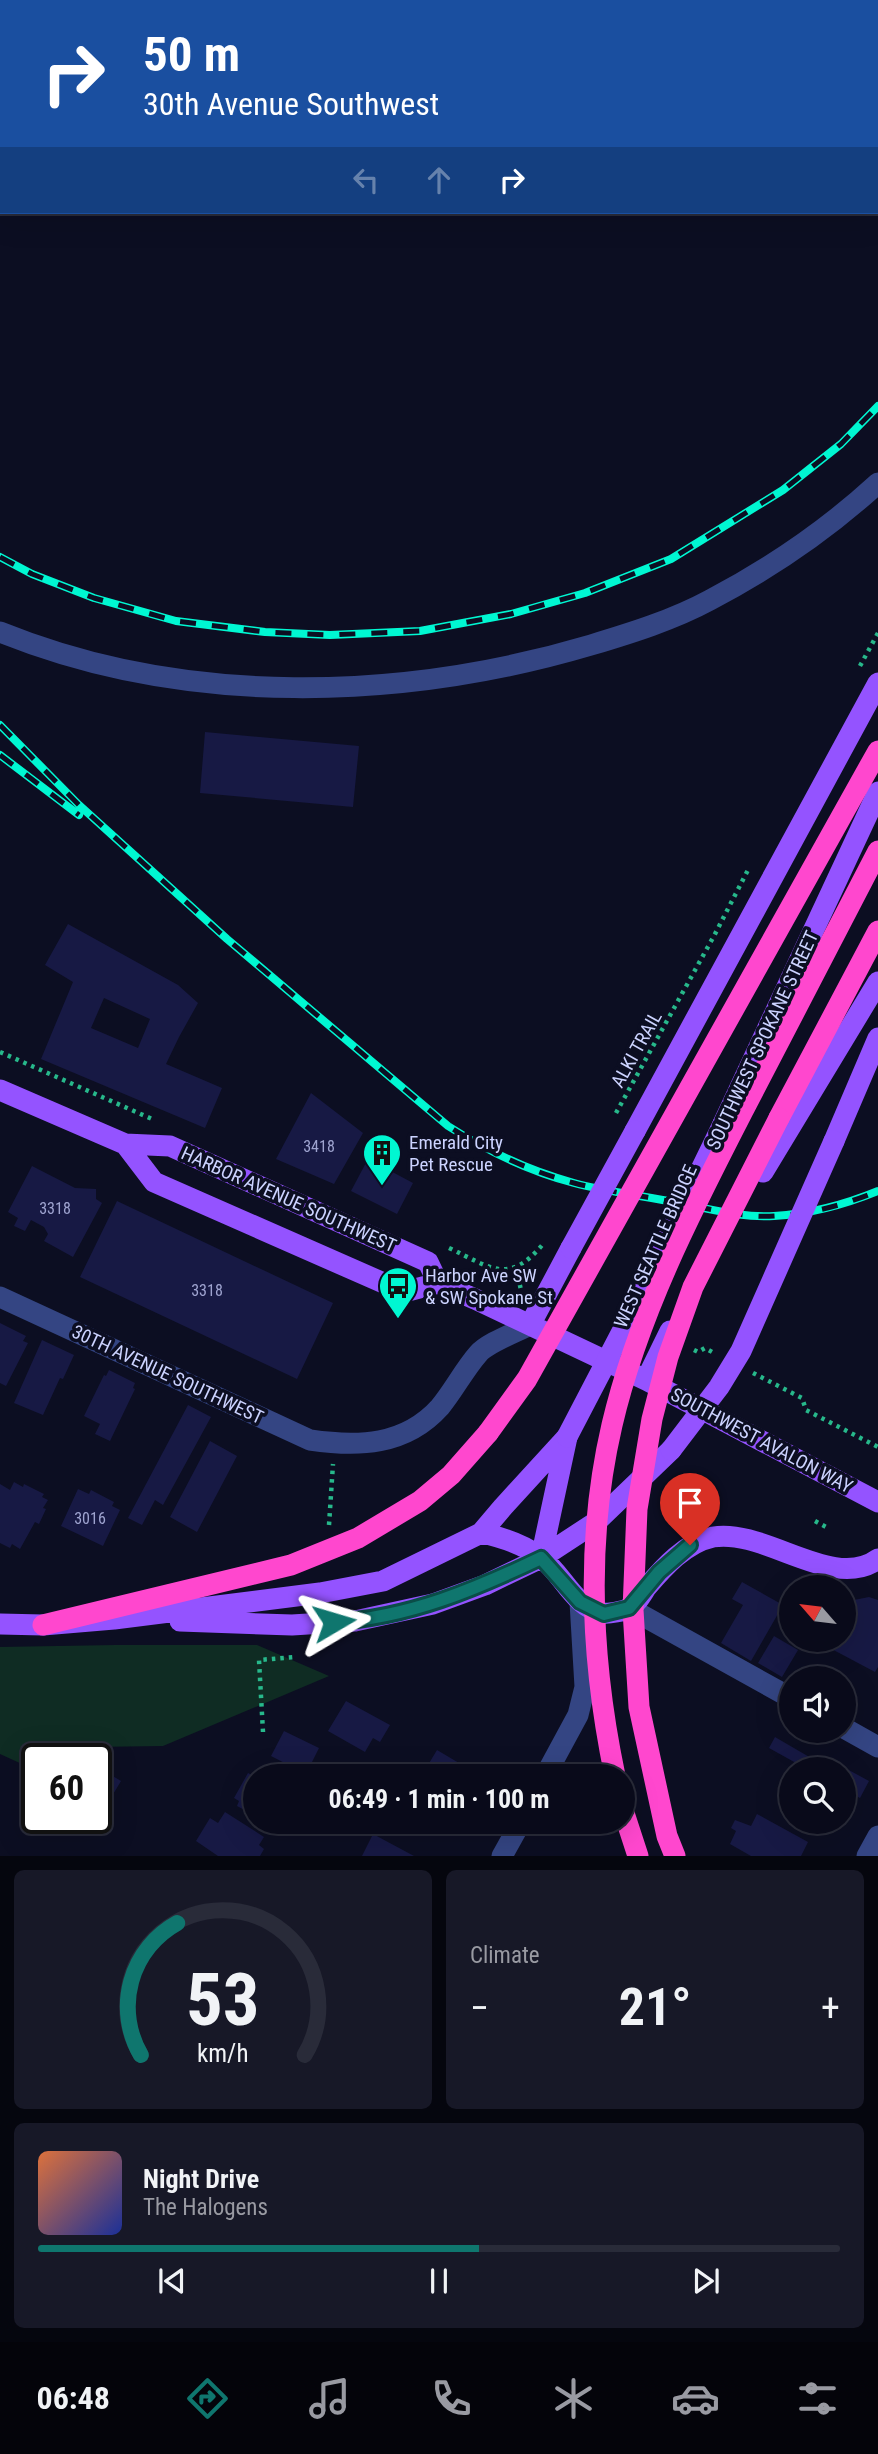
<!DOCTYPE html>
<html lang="en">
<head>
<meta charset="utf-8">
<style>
	body { margin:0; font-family:"Roboto Condensed",sans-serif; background:#171827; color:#f1f3f6; height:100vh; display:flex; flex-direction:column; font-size:26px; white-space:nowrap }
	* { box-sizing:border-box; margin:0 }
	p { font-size:23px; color:#999aa2 }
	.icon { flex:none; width:38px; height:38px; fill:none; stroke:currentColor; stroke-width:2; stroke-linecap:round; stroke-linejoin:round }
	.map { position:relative; height:1856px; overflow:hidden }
	.panel { display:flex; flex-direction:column; gap:14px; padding:14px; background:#05060e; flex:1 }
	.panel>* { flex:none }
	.banner { position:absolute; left:0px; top:0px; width:878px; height:214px; box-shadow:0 7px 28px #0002,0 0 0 2px #292b39; background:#1a4fa0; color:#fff; overflow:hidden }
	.needle { width:46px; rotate:298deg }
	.buttons { position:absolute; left:779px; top:1575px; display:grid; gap:14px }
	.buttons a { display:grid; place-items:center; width:77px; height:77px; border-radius:50%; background:#090a1a; box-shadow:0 7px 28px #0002,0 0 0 2px #292b39; font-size:35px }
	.speed { position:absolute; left:21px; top:1743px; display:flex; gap:14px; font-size:35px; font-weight:700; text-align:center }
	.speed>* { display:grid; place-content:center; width:91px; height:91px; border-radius:50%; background:#090a1a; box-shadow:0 7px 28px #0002,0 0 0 2px #292b39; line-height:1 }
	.speed .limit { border:4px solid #111; border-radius:10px; background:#fff; color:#111 }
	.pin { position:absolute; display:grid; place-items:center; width:60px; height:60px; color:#fff; margin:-72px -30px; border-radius:50% 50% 50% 0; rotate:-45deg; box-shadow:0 0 7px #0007 }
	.pin .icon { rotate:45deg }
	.me { position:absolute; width:77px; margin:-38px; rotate:83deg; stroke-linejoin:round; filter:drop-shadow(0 0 5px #0008) }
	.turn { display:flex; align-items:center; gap:24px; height:147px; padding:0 28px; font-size:32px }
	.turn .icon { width:91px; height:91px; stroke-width:2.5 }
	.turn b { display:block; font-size:49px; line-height:60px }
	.lanes { display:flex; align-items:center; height:66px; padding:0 28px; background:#0003; justify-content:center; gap:35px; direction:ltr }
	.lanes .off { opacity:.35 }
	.big { font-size:52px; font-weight:700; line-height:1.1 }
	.panel .tile { flex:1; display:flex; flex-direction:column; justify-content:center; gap:10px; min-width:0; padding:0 24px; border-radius:10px; background:#171827 }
	.panel .dial { align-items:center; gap:0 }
	.dial svg { height:182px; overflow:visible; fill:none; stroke:#292b39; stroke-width:7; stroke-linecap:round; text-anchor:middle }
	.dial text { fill:#f1f3f6; stroke:none }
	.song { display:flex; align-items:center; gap:21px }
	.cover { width:84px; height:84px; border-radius:10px; background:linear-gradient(135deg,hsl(20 70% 55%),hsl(230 70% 35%)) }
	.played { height:7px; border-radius:4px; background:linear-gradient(90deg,#0f766e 55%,#292b39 55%) }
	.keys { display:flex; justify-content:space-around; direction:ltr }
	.heat { display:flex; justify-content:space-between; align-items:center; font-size:38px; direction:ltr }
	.panel .tiles { flex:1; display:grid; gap:14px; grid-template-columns:1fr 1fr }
	.tile:last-child { grid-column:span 2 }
	.trip { position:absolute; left:243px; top:1764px; width:392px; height:70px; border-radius:35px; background:#090a1a; box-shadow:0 7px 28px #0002,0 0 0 2px #292b39; font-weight:700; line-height:70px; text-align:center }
	.tab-bar { display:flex; height:112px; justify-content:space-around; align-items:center; background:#04040a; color:#999aa2 }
	.tab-bar .icon { width:49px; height:49px }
	.tab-bar .active { color:#0f766e }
	.tab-bar b { font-size:32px; color:#f1f3f6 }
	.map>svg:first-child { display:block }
</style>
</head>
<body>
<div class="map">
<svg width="878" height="1856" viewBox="0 0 878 1856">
	<rect width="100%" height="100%" fill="#0c0e22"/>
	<path fill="#0f2c23" d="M116 1645H257L329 1676 163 1746 90 1747 22 1764 0 1754V1647Z"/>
	<path fill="#171944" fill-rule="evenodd" d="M205 732 359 746 353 807 200 793Z
		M68 924 178 985 198 1003 179 1037 166 1064 222 1088 205 1128 41 1059 73 982 45 965ZM104 998 150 1019 138 1048 91 1028Z
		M311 1093 363 1133 334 1184 276 1159Z
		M368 1159 413 1183 397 1214 351 1191Z
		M32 1166 75 1188 96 1189V1199L102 1203 73 1257 44 1241 48 1234 44 1227 31 1220 25 1231 14 1226 18 1218 8 1212Z
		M117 1201 333 1303 297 1379 80 1277Z
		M0 1323 26 1336 23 1341 28 1343 6 1386 0 1383Z
		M42 1340 74 1355 63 1379 60 1378 43 1415 14 1403Z
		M109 1370 135 1383 133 1388 135 1389 110 1441 95 1434 100 1424 84 1416 104 1375 106 1376Z
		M188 1405 211 1417 163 1505 155 1500 142 1525 128 1518Z
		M210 1441 237 1456 197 1532 170 1517Z
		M14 1482 23 1487 24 1484 44 1494 42 1497 48 1500 43 1508 46 1509 39 1524 35 1522 20 1549 12 1544 10 1548 0 1543V1484L10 1490Z
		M78 1489 89 1494 91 1490 114 1502 112 1506 120 1510 103 1546 61 1526Z
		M742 1582 783 1605 751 1661 721 1643 743 1605 732 1599Z
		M869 1597 878 1600V1667L875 1672 826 1646 829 1640H844V1612L849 1601Z
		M774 1636 798 1650 782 1677 758 1663Z
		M346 1701 390 1725 380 1742 373 1738 365 1752 328 1731Z
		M284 1731 319 1748 306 1774 271 1756Z
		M775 1737 811 1758 805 1768 769 1748Z
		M437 1750 481 1776H410L417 1765 425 1770Z
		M823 1756 869 1781 860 1798 844 1789V1769H816Z
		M96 1766 121 1781 106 1806 99 1802 96 1807Z
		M335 1770 349 1776H332Z
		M248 1773 256 1777V1816L237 1806 239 1801 234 1798Z
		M225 1812 264 1837 259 1845 264 1849 260 1856H218L196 1841 210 1818 218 1823Z
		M757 1814 808 1842 801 1856H751L730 1844 736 1831 731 1828 735 1820 751 1826Z
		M265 1822H289L285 1829 277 1824 276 1828Z
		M373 1834 414 1856H362Z"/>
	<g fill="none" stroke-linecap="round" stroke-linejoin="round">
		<path stroke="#27b88b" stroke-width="4.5" stroke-dasharray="3.5 5" stroke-linecap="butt" d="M860 666 878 633
			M0 1052 152 1119
			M449 1248C492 1268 508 1286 544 1243
			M516 1268 521 1290
			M694 1350 698 1352 705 1348 714 1353
			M753 1373 802 1398 806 1410 878 1447
			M815 1521 828 1528
			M329 1525 333 1464
			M263 1732 259 1660 295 1657"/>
		<path stroke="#344583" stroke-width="21" d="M0 632C185 707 402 701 591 645 631 633 673 620 710 600 769 569 829 528 878 483
			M0 1297 310 1440C358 1447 405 1446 440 1407 454 1390 464 1370 478 1354 487 1343 517 1332 530 1325
			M629 1608 791 1698
			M844 1728 878 1747
			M545 1776 578 1715 585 1687 580 1602
			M502 1856 521 1822
			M867 1856 878 1836"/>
		<path stroke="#9453ff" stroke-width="21" d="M0 1090 125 1144 170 1146 428 1262 438 1283
			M723 1124 878 792
			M635 1131 878 683
			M834 1141 878 1038
			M125 1144 154 1182 404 1292 438 1283 475 1299 646 1380 878 1502
			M763 1172 878 982
			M530 1325 571 1248
			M646 1380 670 1331
			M481 1533C501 1537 524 1545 540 1557 563 1573 573 1607 603 1613 608 1614 625 1611 629 1608 636 1605 642 1594 646 1588 664 1567 685 1543 713 1537 765 1528 833 1592 878 1559
			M541 1558 567 1437
			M180 1621 292 1625 355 1621 433 1604 485 1585 541 1558 596 1522 671 1450
			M0 1624 43 1625 114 1619 320 1593 383 1581 481 1533 503 1507 567 1437"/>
		<path stroke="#ff47ce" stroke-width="21" d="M779 1118 878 931
			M43 1625 291 1565 358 1538 420 1501 451 1475 488 1433
			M623 1810 638 1856"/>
		<defs>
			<path id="rail" d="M0 557 32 574 94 598 176 621 265 632 330 635 420 631 511 614 585 593 671 559 783 490 841 444 878 406
				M0 725 79 805 227 939 448 1126C487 1151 529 1171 574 1183 608 1192 644 1196 679 1203 711 1209 742 1218 774 1216 811 1214 844 1205 878 1191
				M0 755 79 815"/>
		</defs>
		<use href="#rail" stroke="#00f7d2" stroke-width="8"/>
		<use href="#rail" stroke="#0c0e22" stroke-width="5" stroke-dasharray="16" stroke-linecap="butt"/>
		<path stroke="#27b88b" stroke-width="4.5" stroke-dasharray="3.5 5" stroke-linecap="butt" d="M616 1113 715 934 749 868"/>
		<path stroke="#9453ff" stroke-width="21" d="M571 1248 635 1131
			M567 1437 629 1318 723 1124
			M671 1450 719 1387 741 1351 834 1141"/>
		<path stroke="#ff47ce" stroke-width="21" d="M488 1433 527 1379 878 751
			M615 1776C591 1661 585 1541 612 1425 638 1314 692 1210 744 1109 789 1023 833 937 878 851
			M675 1856 667 1836 639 1707 633 1610 637 1509 652 1419 668 1357 693 1287 779 1118"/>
	</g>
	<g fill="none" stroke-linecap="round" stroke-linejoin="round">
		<defs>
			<path id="route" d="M334 1622C408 1618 476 1589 541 1558L580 1602 604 1614 629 1608 659 1572 690 1545"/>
		</defs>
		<use href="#route" stroke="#0a4d48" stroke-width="18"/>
		<use href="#route" stroke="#0f766e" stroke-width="12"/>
	</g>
	<defs>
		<symbol id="building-pin" viewBox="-11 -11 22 30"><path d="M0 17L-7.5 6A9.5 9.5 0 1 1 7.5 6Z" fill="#00f7d2" stroke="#0c0e22"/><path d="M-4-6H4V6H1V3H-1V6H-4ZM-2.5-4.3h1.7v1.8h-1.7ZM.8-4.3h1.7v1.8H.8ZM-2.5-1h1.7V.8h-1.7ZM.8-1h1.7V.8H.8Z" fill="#111"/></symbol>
		<symbol id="bus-pin" viewBox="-11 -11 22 30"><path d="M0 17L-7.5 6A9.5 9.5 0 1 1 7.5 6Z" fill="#00f7d2" stroke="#0c0e22"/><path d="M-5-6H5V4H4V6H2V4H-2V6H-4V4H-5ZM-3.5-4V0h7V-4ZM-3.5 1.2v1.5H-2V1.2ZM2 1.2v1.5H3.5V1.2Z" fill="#111"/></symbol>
	</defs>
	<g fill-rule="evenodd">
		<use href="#building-pin" x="360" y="1131" width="44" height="60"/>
		<use href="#bus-pin" x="376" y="1264" width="44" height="60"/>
	</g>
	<g text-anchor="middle" stroke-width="7" stroke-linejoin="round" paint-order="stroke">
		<g font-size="16" fill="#9fa4d0">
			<text x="319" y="1152">3418</text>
			<text x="55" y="1214">3318</text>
			<text x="207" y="1296">3318</text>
			<text x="90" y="1524">3016</text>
		</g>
		<g font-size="19" fill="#ccd3ff" stroke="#0c0e22">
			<text transform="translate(762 1040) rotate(-65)" y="7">SOUTHWEST SPOKANE STREET</text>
			<text transform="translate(636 1049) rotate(-61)" y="7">ALKI TRAIL</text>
			<text transform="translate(289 1199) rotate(24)" y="7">HARBOR AVENUE SOUTHWEST</text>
			<text transform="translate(655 1246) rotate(-66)" y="7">WEST SEATTLE BRIDGE</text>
			<text transform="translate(168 1374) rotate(25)" y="7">30TH AVENUE SOUTHWEST</text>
			<text transform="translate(762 1440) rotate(28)" y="7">SOUTHWEST AVALON WAY</text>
		</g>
		<g font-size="19" fill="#ccd3ff" stroke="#0c0e22" text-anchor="start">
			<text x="409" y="1149">Emerald City<tspan x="409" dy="22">Pet Rescue</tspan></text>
			<text x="425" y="1282">Harbor Ave SW<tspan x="425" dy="22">&amp; SW Spokane St</tspan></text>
		</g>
	</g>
</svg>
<div class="buttons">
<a><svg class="needle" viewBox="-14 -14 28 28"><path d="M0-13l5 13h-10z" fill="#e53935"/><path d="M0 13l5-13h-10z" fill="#999aa2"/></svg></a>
<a><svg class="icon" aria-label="sound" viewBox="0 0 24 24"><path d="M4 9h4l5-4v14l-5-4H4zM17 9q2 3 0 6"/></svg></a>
<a><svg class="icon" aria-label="search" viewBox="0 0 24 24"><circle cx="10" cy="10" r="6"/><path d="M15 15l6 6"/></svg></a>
</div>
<div class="speed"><div class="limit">60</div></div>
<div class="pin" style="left:690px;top:1545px;background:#d93025"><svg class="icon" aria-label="arrive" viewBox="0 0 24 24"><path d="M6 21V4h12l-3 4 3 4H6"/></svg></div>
<svg class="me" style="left:334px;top:1622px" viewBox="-20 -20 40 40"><path d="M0-17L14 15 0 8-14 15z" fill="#0f766e" stroke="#fff" stroke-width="4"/></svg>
<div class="trip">06:49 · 1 min · 100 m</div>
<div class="banner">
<div class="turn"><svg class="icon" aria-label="right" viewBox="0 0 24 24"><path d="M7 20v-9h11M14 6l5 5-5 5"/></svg><div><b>50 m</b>30th Avenue Southwest</div></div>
<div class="lanes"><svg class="icon off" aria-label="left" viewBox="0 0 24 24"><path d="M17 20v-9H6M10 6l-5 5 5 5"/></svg><svg class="icon off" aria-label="ahead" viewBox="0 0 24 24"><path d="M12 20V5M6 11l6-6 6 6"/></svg><svg class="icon" aria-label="right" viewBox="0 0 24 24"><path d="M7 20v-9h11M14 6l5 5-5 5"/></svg></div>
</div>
</div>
<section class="panel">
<div class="tiles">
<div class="tile dial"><svg viewBox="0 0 100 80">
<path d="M14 69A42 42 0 1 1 86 69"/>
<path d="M14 69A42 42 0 0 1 30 11" stroke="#0f766e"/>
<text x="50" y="56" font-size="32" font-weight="700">53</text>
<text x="50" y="72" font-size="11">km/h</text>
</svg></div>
<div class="tile"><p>Climate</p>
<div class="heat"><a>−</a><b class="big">21°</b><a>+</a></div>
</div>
<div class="tile">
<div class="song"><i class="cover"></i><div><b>Night Drive</b><p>The Halogens</p></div></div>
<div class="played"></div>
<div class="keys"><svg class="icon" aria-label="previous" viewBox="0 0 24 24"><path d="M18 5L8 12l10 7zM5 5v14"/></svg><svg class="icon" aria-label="pause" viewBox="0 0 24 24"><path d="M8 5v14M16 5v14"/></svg><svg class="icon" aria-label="next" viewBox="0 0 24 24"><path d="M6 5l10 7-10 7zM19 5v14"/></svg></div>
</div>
</div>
</section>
<nav class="tab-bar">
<b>06:48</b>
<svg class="icon active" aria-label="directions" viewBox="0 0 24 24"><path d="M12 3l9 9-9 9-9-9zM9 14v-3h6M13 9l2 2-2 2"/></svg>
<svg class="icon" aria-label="music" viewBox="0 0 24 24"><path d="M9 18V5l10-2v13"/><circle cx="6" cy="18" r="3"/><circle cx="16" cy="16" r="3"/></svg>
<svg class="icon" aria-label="phone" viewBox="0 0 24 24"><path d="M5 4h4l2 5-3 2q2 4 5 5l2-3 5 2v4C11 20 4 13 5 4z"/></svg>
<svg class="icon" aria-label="climate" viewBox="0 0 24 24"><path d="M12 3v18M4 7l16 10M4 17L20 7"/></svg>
<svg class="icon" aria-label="car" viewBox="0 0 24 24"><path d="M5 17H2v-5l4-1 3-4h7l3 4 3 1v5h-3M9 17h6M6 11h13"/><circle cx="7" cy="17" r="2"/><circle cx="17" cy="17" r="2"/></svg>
<svg class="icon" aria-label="filters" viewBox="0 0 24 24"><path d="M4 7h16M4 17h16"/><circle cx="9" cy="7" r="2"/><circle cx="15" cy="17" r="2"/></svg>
</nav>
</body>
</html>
